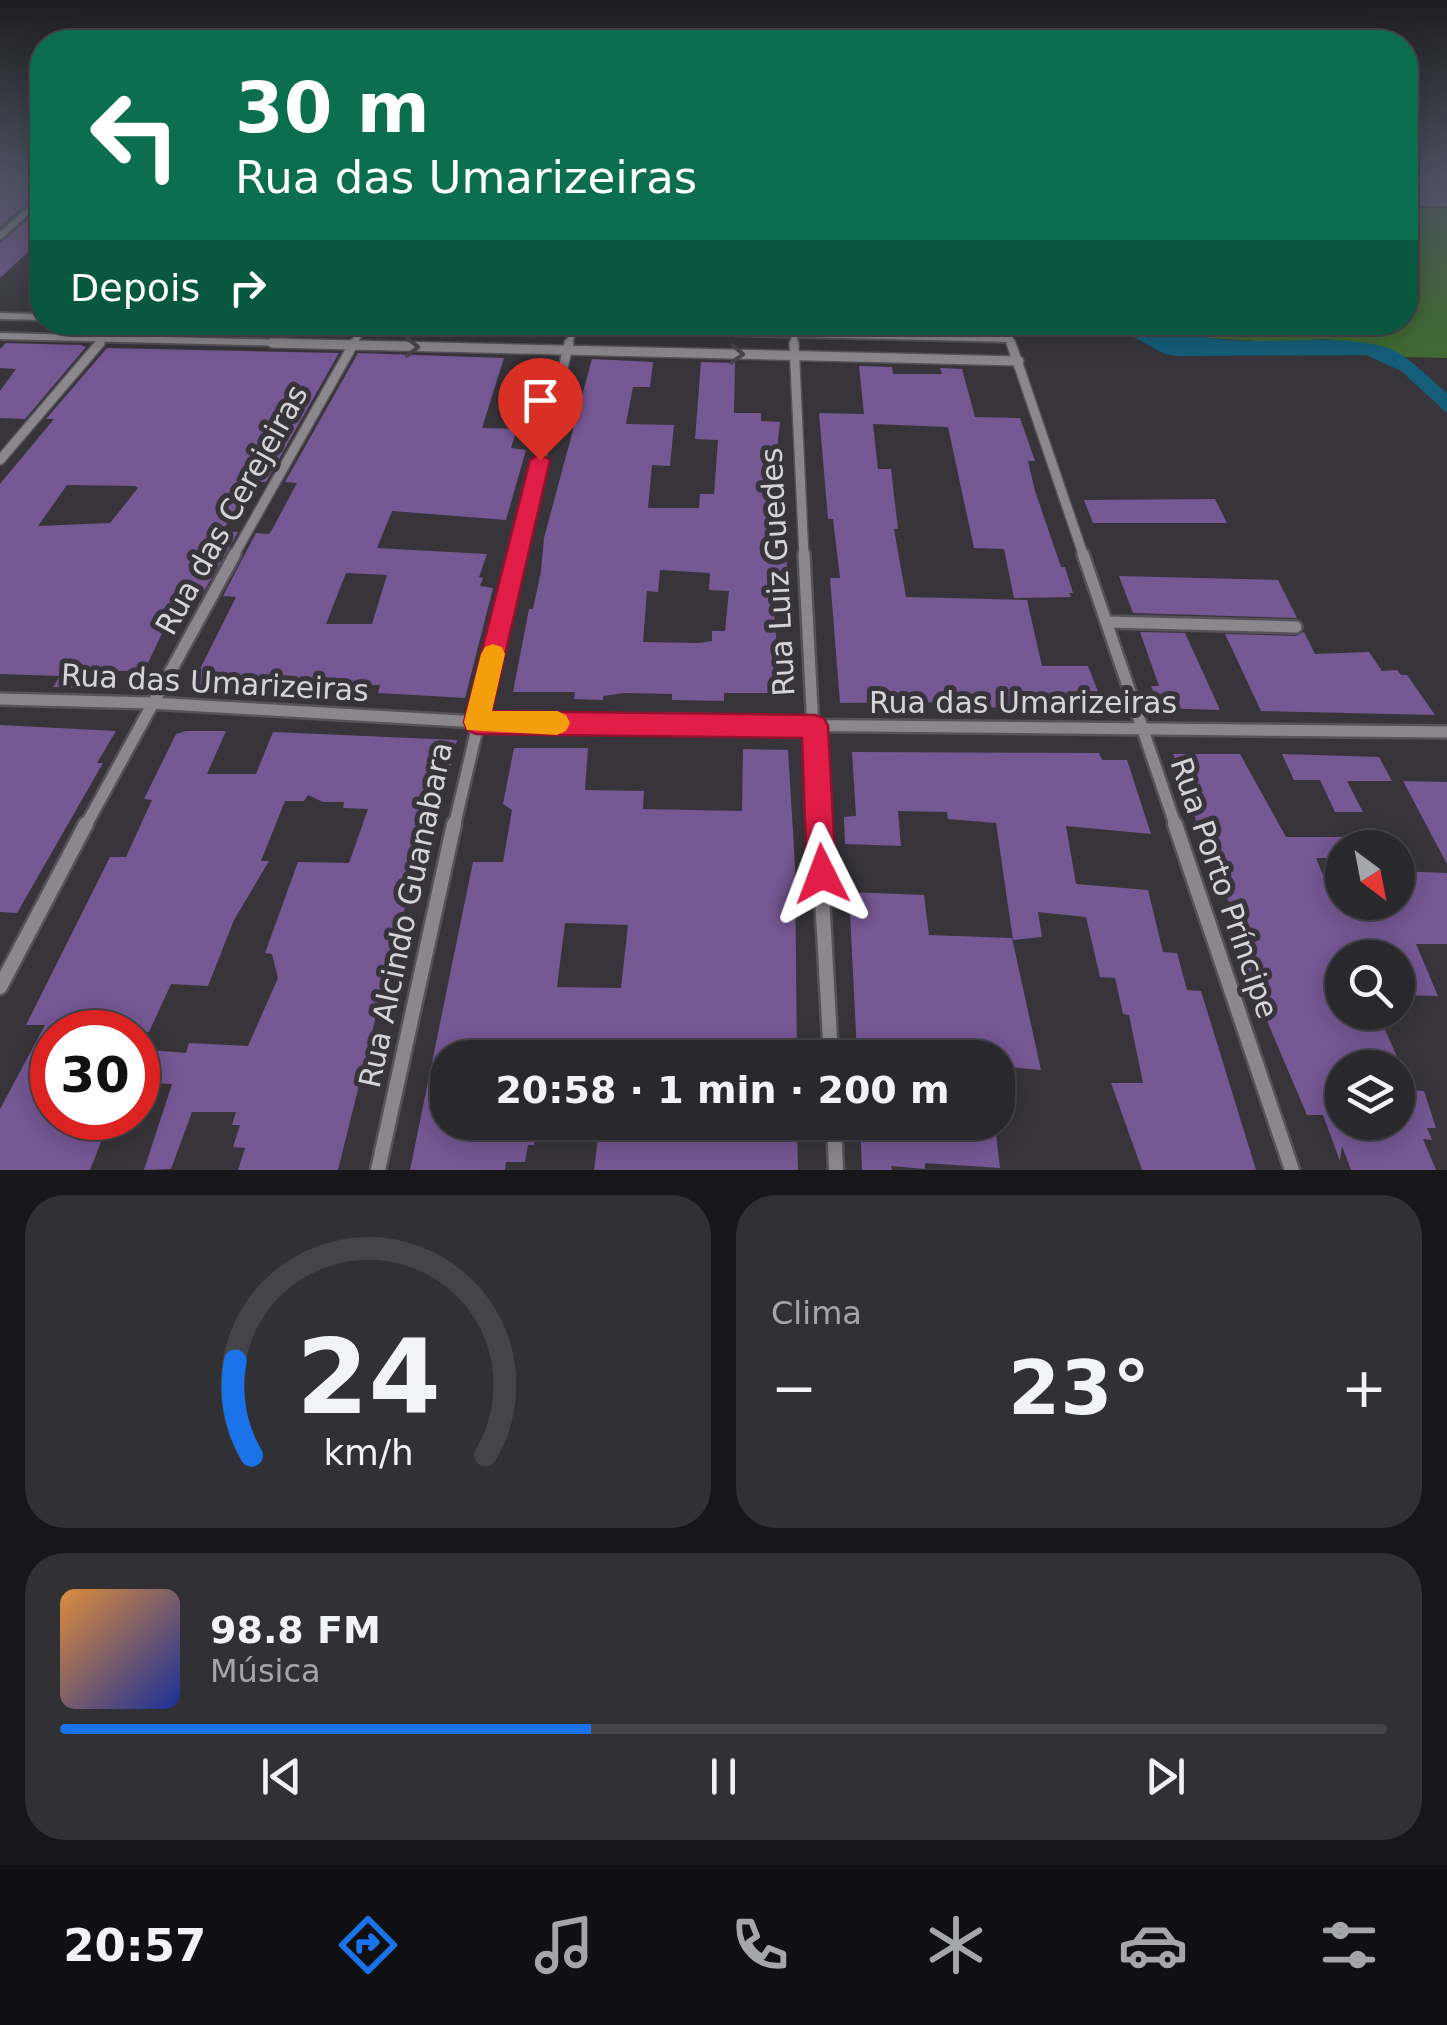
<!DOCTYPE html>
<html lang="pt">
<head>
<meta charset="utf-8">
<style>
	body { margin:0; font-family:"DejaVu Sans",sans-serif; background:#313034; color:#f1f3f6; height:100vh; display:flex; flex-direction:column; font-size:38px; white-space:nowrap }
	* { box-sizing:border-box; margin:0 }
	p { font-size:32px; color:#a5a6a9 }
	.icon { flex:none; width:55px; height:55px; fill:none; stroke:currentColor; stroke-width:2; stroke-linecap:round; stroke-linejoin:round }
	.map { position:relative; height:1170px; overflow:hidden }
	.panel { display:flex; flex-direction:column; gap:25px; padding:25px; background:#171618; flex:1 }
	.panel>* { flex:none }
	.hud { position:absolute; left:30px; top:30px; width:1388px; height:305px; border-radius:40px; box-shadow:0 5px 25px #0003,0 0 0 2px #454448; background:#0b6e4f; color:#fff; overflow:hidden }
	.needle { width:65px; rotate:148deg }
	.controls { position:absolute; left:1325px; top:830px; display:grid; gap:20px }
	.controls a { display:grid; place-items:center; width:90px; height:90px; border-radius:50%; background:#29282c; box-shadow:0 5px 25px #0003,0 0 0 2px #454448; font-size:50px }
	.speed { position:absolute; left:30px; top:1010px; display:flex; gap:20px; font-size:50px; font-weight:700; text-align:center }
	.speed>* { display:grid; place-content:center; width:130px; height:130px; border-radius:50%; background:#29282c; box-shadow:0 5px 25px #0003,0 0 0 2px #454448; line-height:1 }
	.speed .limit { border:15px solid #d22; background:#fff; color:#111 }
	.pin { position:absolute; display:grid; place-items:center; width:85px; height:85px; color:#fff; margin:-102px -42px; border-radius:50% 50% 50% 0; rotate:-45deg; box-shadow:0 0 10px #0007 }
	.pin .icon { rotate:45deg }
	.me { position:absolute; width:110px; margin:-55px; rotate:357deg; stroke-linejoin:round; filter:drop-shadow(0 0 8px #0008) }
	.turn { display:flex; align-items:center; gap:35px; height:210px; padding:0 40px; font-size:45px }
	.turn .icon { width:130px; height:130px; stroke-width:2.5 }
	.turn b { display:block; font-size:70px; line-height:85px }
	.then { display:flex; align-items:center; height:95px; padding:0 40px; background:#0003; gap:20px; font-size:38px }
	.big { font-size:75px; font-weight:600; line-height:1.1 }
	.panel .tile { flex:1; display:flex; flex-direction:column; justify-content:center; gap:15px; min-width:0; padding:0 35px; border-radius:40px; background:#313034 }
	.panel .dial { align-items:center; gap:0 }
	.dial svg { height:260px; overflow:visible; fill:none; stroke:#454448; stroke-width:7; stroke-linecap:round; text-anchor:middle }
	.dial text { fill:#f1f3f6; stroke:none }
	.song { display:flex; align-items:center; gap:30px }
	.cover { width:120px; height:120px; border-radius:15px; background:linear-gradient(135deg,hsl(30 70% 55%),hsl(230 70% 35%)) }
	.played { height:10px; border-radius:5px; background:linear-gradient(90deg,#1a73e8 40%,#454448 40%) }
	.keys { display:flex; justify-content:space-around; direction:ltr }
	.heat { display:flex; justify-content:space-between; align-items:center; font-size:55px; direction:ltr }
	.panel .tiles { flex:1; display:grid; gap:25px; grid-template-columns:1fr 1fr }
	.tile:last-child { grid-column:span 2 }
	.trip { position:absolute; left:430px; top:1040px; width:585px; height:100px; border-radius:40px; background:#29282c; box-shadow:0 5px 25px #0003,0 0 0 2px #454448; font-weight:600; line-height:100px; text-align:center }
	.menu { display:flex; height:160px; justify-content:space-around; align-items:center; background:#101012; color:#a5a6a9 }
	.menu .icon { width:70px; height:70px }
	.menu .selected { color:#1a73e8 }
	.menu b { font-size:45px; color:#f1f3f6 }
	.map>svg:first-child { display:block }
</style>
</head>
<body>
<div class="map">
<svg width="1447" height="1170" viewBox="0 0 1447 1170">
	<rect width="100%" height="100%" fill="#37353a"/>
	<path fill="#406933" d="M1447 208V358L1405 357 1386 348 1326 339 1273 342 1195 337 1134 323 1405 322V209Z"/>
	<path fill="#155e79" d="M1107 323C1148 322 1188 337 1230 340 1281 344 1334 333 1385 347 1408 354 1428 378 1447 393V413L1401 371 1366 355 1177 356 1165 354Z"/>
	<path fill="#765895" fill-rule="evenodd" d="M10 178H42L24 192 38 193 0 227V180Z
		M1405 178H1435L1447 187V206L1405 207Z
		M41 208 42 239 0 278V243Z
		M6 343 81 345 86 347 25 419 0 418V391L16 369 0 368V349Z
		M107 348 339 353 266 482 251 481 223 531 238 532 202 595 181 594 144 671H88L77 688 53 687 60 676 0 674V484L54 419H46ZM67 485 135 486 138 488 110 523 38 526Z
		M358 353 504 358 482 428 517 429 511 448 526 450 506 520 392 511 377 548 487 554 479 577 483 578 480 586 493 588 465 698 378 693 380 685 191 687 236 597 223 596 256 533 269 534 273 528 297 483 285 482ZM346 573 387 575 372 624H326Z
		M592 359 653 362 650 387H633L626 424 674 425 670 466 652 465 648 508H699L700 494H714L718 440 695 439 701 362 735 363 734 413H761V421L780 422 778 440 789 595H773L777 649H786L788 693H724V701L672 700V694L625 693 603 696V700L574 699 575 692H513L529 609H533L541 571 544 538ZM660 570 710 573 709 590 729 591 725 631H712V641L700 643 643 642 647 591 658 592Z
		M859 366 892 367 893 374H942L940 368 962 369 975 417 1020 418 1035 461H1028L1035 491 1061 567H1065L1073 593H1069L1071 597 1014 598 1004 549 974 548 948 427 873 424 878 469H891L898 529H894L906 597 1027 600 1042 666H1088L1104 707 1052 706 1053 710 977 707 976 702 840 703 830 578H840L833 519H828L819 413 864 414Z
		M1215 499 1227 523H1093L1084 500Z
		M1119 576 1278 580 1297 618 1133 613Z
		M1140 632 1185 633 1220 710 1160 708 1151 686H1159Z
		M1304 632 1315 654 1369 652 1382 671 1397 670 1401 675H1407L1435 715 1261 711 1225 634 1296 636Z
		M0 725 116 731 97 763H103L17 913 0 912Z
		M186 731H226L207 774H256L273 732 457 740 442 802H435L400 925H395L388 968 338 1170H238L245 1148 233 1147 240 1125H232L236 1112H192L171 1169 144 1170 172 1084 138 1082V1049L186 1053 189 1043 248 1046 278 978 272 954 265 953 298 862 349 863 368 809 343 808 344 802H323L308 795 304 801H285L261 861H269L234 920 208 986 171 984 149 1032H52V1118H85L79 1130 105 1132 90 1170H0V1109L45 1025H26L110 857H126L152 800 144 799 176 734Z
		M514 748H588L585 790 644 791 643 809 742 811 743 749 788 750 795 865 797 1058H448V1122H535L534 1145H528L525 1162H506L505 1170H410L473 862H503L512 810 503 804ZM565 923 628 925 621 988 557 987Z
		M852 752 1099 753 1102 760H1127L1151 834 1066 826 1076 884 1148 890 1163 952 1177 953 1187 990 1201 991 1256 1170H1142L1111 1083H1143L1129 1015 1123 1014 1115 978 1100 977 1086 917 1038 912 1042 937 1013 940 996 823 948 819 947 812 898 811 901 846 845 844 844 817 856 816Z
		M1173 754H1240L1286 837H1342V858H1316L1334 902H1398V871L1447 873V944H1416L1438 996 1405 995 1398 979V958H1342V1012L1378 1014 1402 1068H1342V1122H1398V1090L1424 1091 1436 1128H1427L1432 1140 1423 1139 1436 1170H1351L1342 1146 1340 1161 1323 1115H1307L1270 1028 1230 920H1235L1215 861 1210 860Z
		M1282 754 1379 757 1392 781H1347L1363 812H1335L1320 780H1294Z
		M1403 781 1447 782V864Z
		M849 892 924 895 929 935 1012 938 1041 1070 998 1066V1058L857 1054Z
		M609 1122H660L659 1138H705L704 1122H797L798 1170H594L598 1138 607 1137Z
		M860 1122 912 1127 911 1122H938V1129L996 1133 1000 1168 925 1163V1169L891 1166 892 1170H862Z"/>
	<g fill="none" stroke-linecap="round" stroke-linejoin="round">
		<defs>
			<path id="street-far3" d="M0 236 42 198
				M0 316 42 317
				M309 322 1010 339 1012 345
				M0 336 374 345
				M98 345 118 322
				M353 345 366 322
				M569 345 574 323
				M794 345 795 322"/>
			<path id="street-far2" d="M272 343 1019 361
				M794 343 804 557
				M1011 343 1084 557
				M0 460 100 343
				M233 557 354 343
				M517 557 569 343"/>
			<path id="street-far1" d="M804 554 818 827
				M1083 554 1176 827
				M1107 622 1296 627
				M0 699 151 703 477 722 1447 732
				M85 827 235 554
				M454 827 518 554"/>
			<path id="street" d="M818 824 831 1058
				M1175 824 1292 1170
				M0 987 86 824
				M834 1122 836 1170
				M378 1170 454 824"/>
		</defs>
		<use href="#street-far3" stroke="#555358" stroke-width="10"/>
		<use href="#street-far2" stroke="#555358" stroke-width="12"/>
		<use href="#street-far1" stroke="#555358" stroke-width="16"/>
		<use href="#street" stroke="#555358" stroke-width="19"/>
		<use href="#street-far3" stroke="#8a878d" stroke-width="6"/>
		<use href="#street-far2" stroke="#8a878d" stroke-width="9"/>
		<use href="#street-far1" stroke="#8a878d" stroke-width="11"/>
		<use href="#street" stroke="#8a878d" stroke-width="14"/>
	</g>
	<defs><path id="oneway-chevron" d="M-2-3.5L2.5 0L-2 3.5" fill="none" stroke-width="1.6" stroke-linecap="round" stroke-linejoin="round" transform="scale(2.5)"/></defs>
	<g stroke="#48454b">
		<use href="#oneway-chevron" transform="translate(412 347) rotate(1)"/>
		<use href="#oneway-chevron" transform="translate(737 354) rotate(2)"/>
	</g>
	<linearGradient id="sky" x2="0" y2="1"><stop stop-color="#1e1d20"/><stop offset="0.52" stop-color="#4d5160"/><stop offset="1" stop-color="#4d5160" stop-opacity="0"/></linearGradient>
	<rect width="1447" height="342" fill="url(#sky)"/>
	<path fill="#e11d48" stroke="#92132f" stroke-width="2.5" d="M540 454 550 460 492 711 815 715 824 718 828 726 836 874 832 884 822 888 811 884 807 874 802 738 476 734 467 730 464 722 530 460Z"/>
	<path fill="#f59e0b" d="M493 644 502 647 505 654 492 711H557L566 715 570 723 566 731 557 735 467 730 464 722 481 654 485 647Z"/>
	<g text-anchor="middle" stroke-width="10" stroke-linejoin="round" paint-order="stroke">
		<g font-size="30" fill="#d5d4d7" stroke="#37353a">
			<text transform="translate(232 510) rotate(-61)" y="10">Rua das Cerejeiras</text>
			<text transform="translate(778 572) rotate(-93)" y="10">Rua Luiz Guedes</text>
			<text transform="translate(215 683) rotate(3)" y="10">Rua das Umarizeiras</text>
			<text x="1023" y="713">Rua das Umarizeiras</text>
			<text transform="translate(1224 888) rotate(71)" y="10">Rua Porto Príncipe</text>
			<text transform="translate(406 915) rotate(-78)" y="10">Rua Alcindo Guanabara</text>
		</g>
	</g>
</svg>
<div class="controls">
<a><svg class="needle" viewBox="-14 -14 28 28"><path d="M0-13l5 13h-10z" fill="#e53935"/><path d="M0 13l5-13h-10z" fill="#a5a6a9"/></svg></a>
<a><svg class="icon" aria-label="search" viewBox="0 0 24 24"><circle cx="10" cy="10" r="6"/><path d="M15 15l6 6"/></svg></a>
<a><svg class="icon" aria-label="layers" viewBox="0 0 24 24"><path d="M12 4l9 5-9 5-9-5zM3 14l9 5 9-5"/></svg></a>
</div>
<div class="speed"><div class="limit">30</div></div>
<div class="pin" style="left:540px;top:460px;background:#d93025"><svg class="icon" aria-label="arrive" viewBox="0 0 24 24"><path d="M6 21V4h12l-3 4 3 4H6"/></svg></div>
<svg class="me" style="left:822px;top:874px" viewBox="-20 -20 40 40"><path d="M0-17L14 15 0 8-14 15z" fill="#e11d48" stroke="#fff" stroke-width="4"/></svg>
<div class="trip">20:58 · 1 min · 200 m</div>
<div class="hud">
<div class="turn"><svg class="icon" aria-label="left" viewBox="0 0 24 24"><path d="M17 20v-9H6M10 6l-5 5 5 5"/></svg><div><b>30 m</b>Rua das Umarizeiras</div></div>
<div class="then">Depois<svg class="icon" aria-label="right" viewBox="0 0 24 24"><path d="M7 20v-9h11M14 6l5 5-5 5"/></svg></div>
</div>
</div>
<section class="panel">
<div class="tiles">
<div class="tile dial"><svg viewBox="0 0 100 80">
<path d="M14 69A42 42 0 1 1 86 69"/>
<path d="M14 69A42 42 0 0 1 9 40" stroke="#1a73e8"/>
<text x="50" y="56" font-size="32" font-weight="700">24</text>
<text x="50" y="72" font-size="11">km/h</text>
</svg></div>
<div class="tile"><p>Clima</p>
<div class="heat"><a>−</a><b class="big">23°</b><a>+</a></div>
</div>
<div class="tile">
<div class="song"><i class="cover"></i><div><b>98.8 FM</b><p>Música</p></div></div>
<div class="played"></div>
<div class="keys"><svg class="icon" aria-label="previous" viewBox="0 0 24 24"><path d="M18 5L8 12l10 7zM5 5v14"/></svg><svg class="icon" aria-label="pause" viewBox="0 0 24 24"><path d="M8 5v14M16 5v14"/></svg><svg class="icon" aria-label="next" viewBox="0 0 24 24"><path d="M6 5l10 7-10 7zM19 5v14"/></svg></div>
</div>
</div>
</section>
<nav class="menu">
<b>20:57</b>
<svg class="icon selected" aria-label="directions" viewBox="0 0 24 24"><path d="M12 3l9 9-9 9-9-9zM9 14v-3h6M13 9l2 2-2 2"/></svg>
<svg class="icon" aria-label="music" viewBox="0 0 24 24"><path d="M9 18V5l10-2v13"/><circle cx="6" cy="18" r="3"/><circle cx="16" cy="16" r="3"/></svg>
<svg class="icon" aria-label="phone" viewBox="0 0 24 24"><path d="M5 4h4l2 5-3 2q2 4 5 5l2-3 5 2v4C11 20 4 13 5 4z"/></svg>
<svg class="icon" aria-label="climate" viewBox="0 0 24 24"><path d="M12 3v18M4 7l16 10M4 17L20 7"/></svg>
<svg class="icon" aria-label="car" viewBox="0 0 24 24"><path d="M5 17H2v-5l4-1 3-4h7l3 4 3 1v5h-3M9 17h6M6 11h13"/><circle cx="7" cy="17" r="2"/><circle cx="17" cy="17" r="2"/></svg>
<svg class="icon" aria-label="filters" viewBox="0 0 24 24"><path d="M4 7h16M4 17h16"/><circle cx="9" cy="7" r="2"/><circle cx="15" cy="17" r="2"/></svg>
</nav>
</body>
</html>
